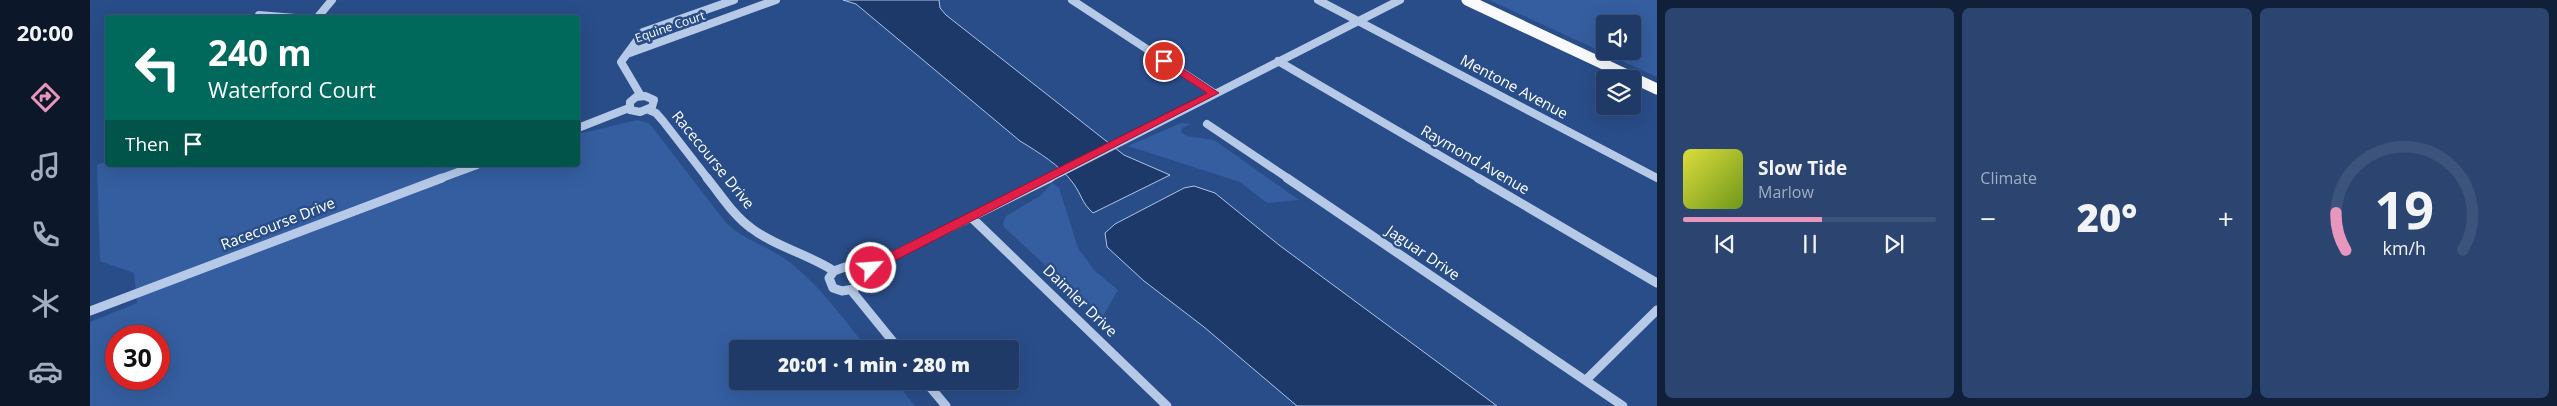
<!DOCTYPE html>
<html lang="en">
<head>
<meta charset="utf-8">
<style>
	body { margin:0; font-family:"Open Sans",sans-serif; background:#2c4570; color:#f1f3f6; height:100vh; display:flex; flex-direction:column; font-size:19px; white-space:nowrap }
	* { box-sizing:border-box; margin:0 }
	p { font-size:16px; color:#a1adc0 }
	.icon { flex:none; width:28px; height:28px; fill:none; stroke:currentColor; stroke-width:2; stroke-linecap:round; stroke-linejoin:round }
	.map { position:relative; flex:1; overflow:hidden }
	.side { display:flex; flex-direction:column; gap:8px; padding:8px; background:#112039; width:900px }
	.side>* { flex:none }
	.hud { position:absolute; left:15px; top:15px; width:475px; height:152px; border-radius:5px; box-shadow:0 5px 20px #0002,0 0 0 1px #3c547b; background:#00695c; color:#fff; overflow:hidden }
	.tools { position:absolute; left:1506px; top:15px; display:grid; gap:10px }
	.tools a { display:grid; place-items:center; width:45px; height:45px; border-radius:5px; background:#1f3a67; box-shadow:0 5px 20px #0002,0 0 0 1px #3c547b; font-size:25px }
	.speed { position:absolute; left:15px; top:325px; display:flex; gap:10px; font-size:25px; font-weight:700; text-align:center }
	.speed>* { display:grid; place-content:center; width:65px; height:65px; border-radius:50%; background:#1f3a67; box-shadow:0 5px 20px #0002,0 0 0 1px #3c547b; line-height:1 }
	.speed .limit { border:8px solid #d22; background:#fff; color:#111 }
	.pin { position:absolute; display:grid; place-items:center; width:42px; height:42px; color:#fff; margin:-21px; border:2px solid #fff; border-radius:50%; box-shadow:0 1px 5px #0007 }
	.me { position:absolute; width:55px; margin:-28px; rotate:64deg; stroke-linejoin:round; filter:drop-shadow(0 0 4px #0008) }
	.turn { display:flex; align-items:center; gap:18px; height:105px; padding:0 20px; font-size:22px }
	.turn .icon { width:65px; height:65px; stroke-width:2.5 }
	.turn b { display:block; font-size:35px; line-height:42px }
	.then { display:flex; align-items:center; height:48px; padding:0 20px; background:#0003; gap:10px; font-size:19px }
	.big { font-size:38px; font-weight:800; line-height:1.1 }
	.side .tile { flex:1; display:flex; flex-direction:column; justify-content:center; gap:8px; min-width:0; padding:0 18px; border-radius:8px; background:#2c4570 }
	.side .dial { align-items:center; gap:0 }
	.dial svg { height:130px; overflow:visible; fill:none; stroke:#3c547b; stroke-width:7; stroke-linecap:round; text-anchor:middle }
	.dial text { fill:#f1f3f6; stroke:none }
	.song { display:flex; align-items:center; gap:15px }
	.cover { width:60px; height:60px; border-radius:8px; background:linear-gradient(135deg,hsl(60 70% 55%),hsl(80 70% 35%)) }
	.played { height:5px; border-radius:2px; background:linear-gradient(90deg,#e797bd 55%,#3c547b 55%) }
	.keys { display:flex; justify-content:space-around; direction:ltr }
	.heat { display:flex; justify-content:space-between; align-items:center; font-size:28px; direction:ltr }
	.side .tiles { flex:1; display:grid; gap:8px; grid-template-columns:repeat(3,1fr) }
	.trip { position:absolute; left:639px; top:340px; width:290px; height:50px; border-radius:5px; background:#1f3a67; box-shadow:0 5px 20px #0002,0 0 0 1px #3c547b; font-weight:800; line-height:50px; text-align:center }
	main { display:flex; flex:1; min-height:0 }
	.dock { display:flex; flex-direction:column; width:90px; justify-content:space-around; align-items:center; background:#0c1729; color:#a1adc0 }
	.dock .icon { width:35px; height:35px }
	.dock .on { color:#e797bd }
	.dock b { font-size:22px; color:#f1f3f6 }
	.map>svg:first-child { display:block }
</style>
</head>
<body>
<main>
<nav class="dock">
<b>20:00</b>
<svg class="icon on" aria-label="directions" viewBox="0 0 24 24"><path d="M12 3l9 9-9 9-9-9zM9 14v-3h6M13 9l2 2-2 2"/></svg>
<svg class="icon" aria-label="music" viewBox="0 0 24 24"><path d="M9 18V5l10-2v13"/><circle cx="6" cy="18" r="3"/><circle cx="16" cy="16" r="3"/></svg>
<svg class="icon" aria-label="phone" viewBox="0 0 24 24"><path d="M5 4h4l2 5-3 2q2 4 5 5l2-3 5 2v4C11 20 4 13 5 4z"/></svg>
<svg class="icon" aria-label="climate" viewBox="0 0 24 24"><path d="M12 3v18M4 7l16 10M4 17L20 7"/></svg>
<svg class="icon" aria-label="car" viewBox="0 0 24 24"><path d="M5 17H2v-5l4-1 3-4h7l3 4 3 1v5h-3M9 17h6M6 11h13"/><circle cx="7" cy="17" r="2"/><circle cx="17" cy="17" r="2"/></svg>
</nav>
<div class="map">
<svg width="1567" height="406" viewBox="0 0 1567 406">
	<rect width="100%" height="100%" fill="#294d89"/>
	<path fill="#345ea0" fill-rule="evenodd" d="M1399 0H1567V77ZM1515 24H1542V51H1515Z
		M547 120 559 123 637 224C655 240 679 247 698 261 729 284 754 320 778 349H648V381H805L825 406H0V322L47 303 44 273 10 261 7 165 17 161 18 165H488V134ZM26 336H69V379H26Z
		M1091 123 1101 124 1092 128 1091 132 1097 136 1124 140 1209 200 1177 203 1150 182 1038 146Z
		M962 183 969 188 988 248 1004 270 1028 290 1012 318 914 227 913 223 916 216 950 196Z"/>
	<path fill="#1d3969" stroke="#abc4e9" d="M753 0H849L850 8 856 15 1034 155 1080 175 1003 213C991 202 992 195 983 183 971 166 948 152 930 141L766 4Z
		M1104 186 1125 193 1189 245 1407 406H1207L1114 327 1054 281 1017 247 1015 233 1025 224 1094 188Z"/>
	<g fill="none" stroke-linecap="round" stroke-linejoin="round">
		<path stroke="#b6cae8" stroke-width="8" d="M982 0 1124 93
			M1228 0 1567 178
			M169 15 205 18
			M227 18 242 0
			M537 54 686 0
			M1188 61 1390 179
			M551 96 531 62 553 32 644 0
			M555 96 564 100 562 107 550 112 540 110V102L546 97Z
			M559 110 566 113 573 121 618 179
			M1117 124 1199 179
			M488 128 539 108
			M349 179 387 165
			M958 179 1310 0"/>
		<path stroke="#b6cae8" stroke-width="9" d="M617 178C631 195 643 215 661 228 686 247 718 254 744 271
			M1197 178 1533 406
			M1388 178 1567 283
			M882 218 1077 406
			M755 267 768 273 770 281 764 289 752 291 743 288 739 278 744 271Z
			M768 273 960 178
			M761 290 809 349
			M0 311 352 178
			M1496 380 1567 310
			M835 381 856 406"/>
		<path stroke="#f9fafe" stroke-width="11" d="M1377 0 1567 89"/>
	</g>
	<path fill="#e11d48" stroke="#92132f" d="M1071 59H1078L1129 93 785 271H777L775 268 777 264 1117 93 1071 63Z"/>
	<g text-anchor="middle" stroke-width="5" stroke-linejoin="round" paint-order="stroke">
		<g font-size="12" fill="#fff" stroke="#294d89">
			<text transform="translate(580 27) rotate(-19)" y="4">Equine Court</text>
		</g>
		<g font-size="15" fill="#fff" stroke="#294d89">
			<text transform="translate(1424 87) rotate(28)" y="5">Mentone Avenue</text>
			<text transform="translate(623 160) rotate(51)" y="5">Racecourse Drive</text>
			<text transform="translate(1385 160) rotate(30)" y="5">Raymond Avenue</text>
			<text transform="translate(188 224) rotate(-21)" y="5">Racecourse Drive</text>
			<text transform="translate(1333 253) rotate(34)" y="5">Jaguar Drive</text>
			<text transform="translate(990 301) rotate(44)" y="5">Daimler Drive</text>
		</g>
	</g>
</svg>
<div class="tools">
<a><svg class="icon" aria-label="sound" viewBox="0 0 24 24"><path d="M4 9h4l5-4v14l-5-4H4zM17 9q2 3 0 6"/></svg></a>
<a><svg class="icon" aria-label="layers" viewBox="0 0 24 24"><path d="M12 4l9 5-9 5-9-5zM3 14l9 5 9-5"/></svg></a>
</div>
<div class="speed"><div class="limit">30</div></div>
<div class="pin" style="left:1074px;top:61px;background:#d93025"><svg class="icon" aria-label="arrive" viewBox="0 0 24 24"><path d="M6 21V4h12l-3 4 3 4H6"/></svg></div>
<svg class="me" style="left:781px;top:268px" viewBox="-20 -20 40 40"><circle r="17" fill="#e11d48" stroke="#fff" stroke-width="3"/><path d="M0-11L8 9 0 5-8 9z" fill="#fff"/></svg>
<div class="trip">20:01 · 1 min · 280 m</div>
<div class="hud">
<div class="turn"><svg class="icon" aria-label="left" viewBox="0 0 24 24"><path d="M17 20v-9H6M10 6l-5 5 5 5"/></svg><div><b>240 m</b>Waterford Court</div></div>
<div class="then">Then<svg class="icon" aria-label="arrive" viewBox="0 0 24 24"><path d="M6 21V4h12l-3 4 3 4H6"/></svg></div>
</div>
</div>
<section class="side">
<div class="tiles">
<div class="tile">
<div class="song"><i class="cover"></i><div><b>Slow Tide</b><p>Marlow</p></div></div>
<div class="played"></div>
<div class="keys"><svg class="icon" aria-label="previous" viewBox="0 0 24 24"><path d="M18 5L8 12l10 7zM5 5v14"/></svg><svg class="icon" aria-label="pause" viewBox="0 0 24 24"><path d="M8 5v14M16 5v14"/></svg><svg class="icon" aria-label="next" viewBox="0 0 24 24"><path d="M6 5l10 7-10 7zM19 5v14"/></svg></div>
</div>
<div class="tile"><p>Climate</p>
<div class="heat"><a>−</a><b class="big">20°</b><a>+</a></div>
</div>
<div class="tile dial"><svg viewBox="0 0 100 80">
<path d="M14 69A42 42 0 1 1 86 69"/>
<path d="M14 69A42 42 0 0 1 8 46" stroke="#e797bd"/>
<text x="50" y="56" font-size="32" font-weight="700">19</text>
<text x="50" y="72" font-size="11">km/h</text>
</svg></div>
</div>
</section>
</main>
</body>
</html>
